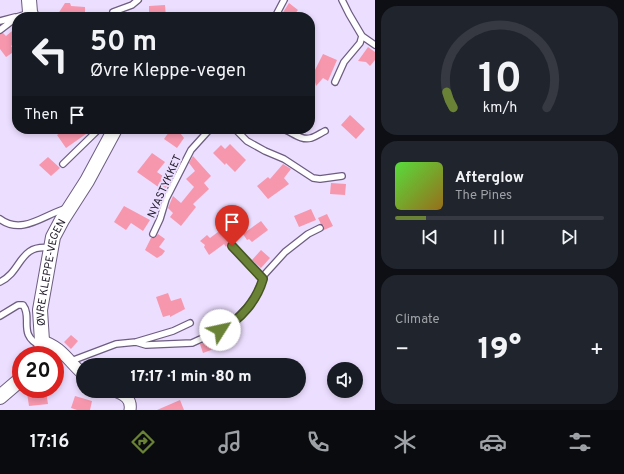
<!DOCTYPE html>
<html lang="en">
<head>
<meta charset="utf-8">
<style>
	body { margin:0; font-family:Overpass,sans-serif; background:#20242c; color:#f1f3f6; height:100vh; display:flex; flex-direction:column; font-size:15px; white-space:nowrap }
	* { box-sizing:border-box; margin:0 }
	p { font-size:13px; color:#9ea1a6 }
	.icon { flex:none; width:22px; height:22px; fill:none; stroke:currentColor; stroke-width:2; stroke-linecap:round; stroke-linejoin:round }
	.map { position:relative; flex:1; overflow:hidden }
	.drawer { display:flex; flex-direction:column; gap:6px; padding:6px; background:#0d0f14; width:249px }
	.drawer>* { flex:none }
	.guide { position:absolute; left:12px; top:12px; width:303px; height:122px; border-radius:16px; box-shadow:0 2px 6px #0003; background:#171b24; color:#f1f3f6; overflow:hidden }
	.buttons { position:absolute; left:327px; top:362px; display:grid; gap:8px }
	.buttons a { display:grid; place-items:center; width:36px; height:36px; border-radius:50%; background:#171b24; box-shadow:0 2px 6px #0003; font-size:20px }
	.speed { position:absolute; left:12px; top:346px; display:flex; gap:8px; font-size:20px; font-weight:700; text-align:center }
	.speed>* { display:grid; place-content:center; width:52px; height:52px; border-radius:50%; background:#171b24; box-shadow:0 2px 6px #0003; line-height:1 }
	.speed .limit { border:6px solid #d22; background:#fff; color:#111 }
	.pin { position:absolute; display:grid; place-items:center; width:34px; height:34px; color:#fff; margin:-41px -17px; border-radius:50% 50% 50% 0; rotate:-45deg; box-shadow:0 0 4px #0007 }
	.pin .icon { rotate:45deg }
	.me { position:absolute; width:44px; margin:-22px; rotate:55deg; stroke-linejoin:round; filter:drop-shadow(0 0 3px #0008) }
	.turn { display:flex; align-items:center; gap:14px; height:84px; padding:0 12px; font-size:18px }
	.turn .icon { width:52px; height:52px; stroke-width:2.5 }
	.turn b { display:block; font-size:28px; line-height:34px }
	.then { display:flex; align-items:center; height:38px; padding:0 12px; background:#0003; gap:8px; font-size:15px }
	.big { font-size:30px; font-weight:800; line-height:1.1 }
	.drawer .widget { flex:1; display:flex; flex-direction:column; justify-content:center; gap:6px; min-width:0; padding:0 14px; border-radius:16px; background:#20242c }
	.drawer .dial { align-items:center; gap:0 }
	.dial svg { height:104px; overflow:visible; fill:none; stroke:#363941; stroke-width:7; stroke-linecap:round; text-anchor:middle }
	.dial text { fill:#f1f3f6; stroke:none }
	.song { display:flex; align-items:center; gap:12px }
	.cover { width:48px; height:48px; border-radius:6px; background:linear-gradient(135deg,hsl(110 70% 55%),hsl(40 70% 35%)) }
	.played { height:4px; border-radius:2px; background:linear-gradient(90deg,#6a8235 15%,#363941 15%) }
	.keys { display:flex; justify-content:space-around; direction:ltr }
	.heat { display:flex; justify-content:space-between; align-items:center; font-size:22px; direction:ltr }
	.trip { position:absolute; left:76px; top:358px; width:230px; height:40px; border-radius:20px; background:#171b24; box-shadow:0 2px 6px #0003; font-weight:800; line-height:40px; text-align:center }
	.menu { display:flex; height:64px; justify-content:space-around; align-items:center; background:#090b0e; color:#9ea1a6 }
	.menu .icon { width:28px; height:28px }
	.menu .active { color:#6a8235 }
	.menu b { font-size:18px; color:#f1f3f6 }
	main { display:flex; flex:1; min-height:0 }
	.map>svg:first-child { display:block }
</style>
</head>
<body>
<main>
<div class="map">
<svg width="375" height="410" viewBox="0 0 375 410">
	<rect width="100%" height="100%" fill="#ecdeff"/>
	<path fill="#f797ae" d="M65 3H70L71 6 85 7V17H56Z
		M289 3 298 10 292 17H280Z
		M165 5 166 17H149V6Z
		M17 27V41L11 46 15 51 6 57 0 49V34L3 33 6 36Z
		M368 47 375 52V60L370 66 366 62 358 61Z
		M323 54 337 60 328 81 323 78 316 86 313 74Z
		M350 115 365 129 356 139 341 125Z
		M66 129H83L86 134 66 148 57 135Z
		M171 129H177L184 138 177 148 164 139Z
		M230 144 246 160 235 172 226 163 225 165 213 153 221 145 225 149Z
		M152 153 165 162 157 172 170 181 164 191 137 172Z
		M193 156 211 176 204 183 209 189 193 204 196 207 181 226 170 217 173 213 168 208 173 196 181 203 194 187 186 179 195 171 189 163Z
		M48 157 60 168 51 176 39 165Z
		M283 164 291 169 284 178 289 184 268 199 257 186 268 177 270 179Z
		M331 183 346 184 345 195 330 194Z
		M124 206 150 220 143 231 131 223 126 230 114 222Z
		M311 209 316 220 299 227 294 216Z
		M327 214 333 226 324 230V226L321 224 318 218Z
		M261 221 268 230 252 242 249 239 247 240 243 234Z
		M226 226 236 239 229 243 226 247 224 244 209 255 204 247 205 245 200 241 207 235 210 238Z
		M158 234 165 239 159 247 165 251 162 255 157 258 145 250 151 238H155Z
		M261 250 270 258 261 268 252 260Z
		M168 293 171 301 181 298 185 309 170 317V315L163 317 156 297Z
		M224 334 227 344 203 353 200 344Z
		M71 335 78 341 71 349 64 342Z
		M46 391 48 404 29 406 27 393Z
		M75 396 92 401 90 410H77L71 408Z
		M180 400 184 410H157Z"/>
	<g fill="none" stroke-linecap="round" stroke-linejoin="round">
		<defs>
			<path id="service" d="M342 0 349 14 362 36 375 45
				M113 12 132 5 138 0
				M275 17 284 0
				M0 21 15 17
				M0 30 17 17 30 13
				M335 82 344 62 360 43 362 36
				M235 129 247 141 265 151 284 159 313 178 320 179 342 176
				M283 129C292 132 301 141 311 138 315 137 321 133 325 131
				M63 164 99 129
				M0 219C22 236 45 214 67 208
				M153 234 160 219 166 199 191 150 210 129
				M232 246 263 279
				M0 282C23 271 18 244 50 248
				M0 316 18 305H23C33 318 17 335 41 346
				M136 342 173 331 190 323
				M71 361 116 344 136 342 146 345 192 343 229 326 254 300 265 274 285 252 308 234 320 228"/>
			<path id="minor" d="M42 341C61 346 69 362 83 374
				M114 391C124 394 132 399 130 410"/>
			<g id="tertiary">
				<path d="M29 0 30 12 32 17"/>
				<path id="s1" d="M41 355 42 341 40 310 53 237 62 220 87 181 115 129"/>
				<path d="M0 397 21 379"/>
			</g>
		</defs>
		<use href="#service" stroke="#6d5d81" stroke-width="8"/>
		<use href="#minor" stroke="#6d5d81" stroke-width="13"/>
		<use href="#tertiary" stroke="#6d5d81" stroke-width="16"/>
		<use href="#service" stroke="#fff" stroke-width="5.5"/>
		<use href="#minor" stroke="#fff" stroke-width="11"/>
		<use href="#tertiary" stroke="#fff" stroke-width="14"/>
	</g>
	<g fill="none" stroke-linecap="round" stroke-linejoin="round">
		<defs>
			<path id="route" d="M220 330C241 320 257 300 263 279L232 246"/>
		</defs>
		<use href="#route" stroke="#455422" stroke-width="10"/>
		<use href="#route" stroke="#6a8235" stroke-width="7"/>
	</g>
	<g text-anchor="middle" stroke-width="4" stroke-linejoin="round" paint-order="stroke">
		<g font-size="11" fill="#231d2b" stroke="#ecdeff">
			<text transform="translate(164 186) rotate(-66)" y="4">NYASTYKKET</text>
			<text dy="4" stroke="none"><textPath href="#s1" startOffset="84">ØVRE KLEPPE-VEGEN</textPath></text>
		</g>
	</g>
</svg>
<div class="buttons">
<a><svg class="icon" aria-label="sound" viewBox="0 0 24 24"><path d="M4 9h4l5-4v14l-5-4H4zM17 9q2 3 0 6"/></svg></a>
</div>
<div class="speed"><div class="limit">20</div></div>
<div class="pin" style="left:232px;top:246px;background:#d93025"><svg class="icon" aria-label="arrive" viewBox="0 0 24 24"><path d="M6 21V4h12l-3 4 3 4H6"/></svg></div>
<svg class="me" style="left:220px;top:330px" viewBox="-20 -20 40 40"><circle r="19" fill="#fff"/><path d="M0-13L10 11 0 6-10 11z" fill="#6a8235"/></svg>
<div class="trip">17:17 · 1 min · 80 m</div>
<div class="guide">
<div class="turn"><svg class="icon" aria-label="left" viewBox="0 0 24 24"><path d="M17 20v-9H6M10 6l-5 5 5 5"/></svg><div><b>50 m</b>Øvre Kleppe-vegen</div></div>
<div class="then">Then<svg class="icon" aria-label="arrive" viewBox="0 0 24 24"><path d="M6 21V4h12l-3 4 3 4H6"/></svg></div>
</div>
</div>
<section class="drawer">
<div class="widget dial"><svg viewBox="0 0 100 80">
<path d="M14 69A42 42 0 1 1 86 69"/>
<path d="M14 69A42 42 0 0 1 9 57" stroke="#6a8235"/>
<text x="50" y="56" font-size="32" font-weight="700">10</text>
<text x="50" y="72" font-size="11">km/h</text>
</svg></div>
<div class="widget">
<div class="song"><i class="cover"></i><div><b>Afterglow</b><p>The Pines</p></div></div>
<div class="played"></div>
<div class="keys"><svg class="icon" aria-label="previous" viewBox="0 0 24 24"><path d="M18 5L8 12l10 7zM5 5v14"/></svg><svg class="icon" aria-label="pause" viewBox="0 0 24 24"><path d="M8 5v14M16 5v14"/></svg><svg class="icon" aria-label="next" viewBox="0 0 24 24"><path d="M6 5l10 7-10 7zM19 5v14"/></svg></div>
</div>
<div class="widget"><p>Climate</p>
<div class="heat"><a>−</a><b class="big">19°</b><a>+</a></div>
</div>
</section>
</main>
<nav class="menu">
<b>17:16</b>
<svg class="icon active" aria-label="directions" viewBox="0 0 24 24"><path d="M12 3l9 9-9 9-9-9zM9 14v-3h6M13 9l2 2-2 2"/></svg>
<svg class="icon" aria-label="music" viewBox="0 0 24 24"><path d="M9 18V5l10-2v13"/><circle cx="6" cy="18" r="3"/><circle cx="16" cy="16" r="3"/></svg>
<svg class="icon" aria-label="phone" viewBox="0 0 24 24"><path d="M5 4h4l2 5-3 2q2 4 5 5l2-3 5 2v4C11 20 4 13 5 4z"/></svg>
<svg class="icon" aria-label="climate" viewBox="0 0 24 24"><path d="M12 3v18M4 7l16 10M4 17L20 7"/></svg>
<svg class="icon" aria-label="car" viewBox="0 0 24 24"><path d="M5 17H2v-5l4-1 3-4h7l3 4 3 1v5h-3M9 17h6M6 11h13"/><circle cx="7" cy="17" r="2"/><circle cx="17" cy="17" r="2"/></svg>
<svg class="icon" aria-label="filters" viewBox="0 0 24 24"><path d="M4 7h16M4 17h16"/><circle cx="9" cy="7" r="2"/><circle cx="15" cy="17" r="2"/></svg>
</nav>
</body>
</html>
